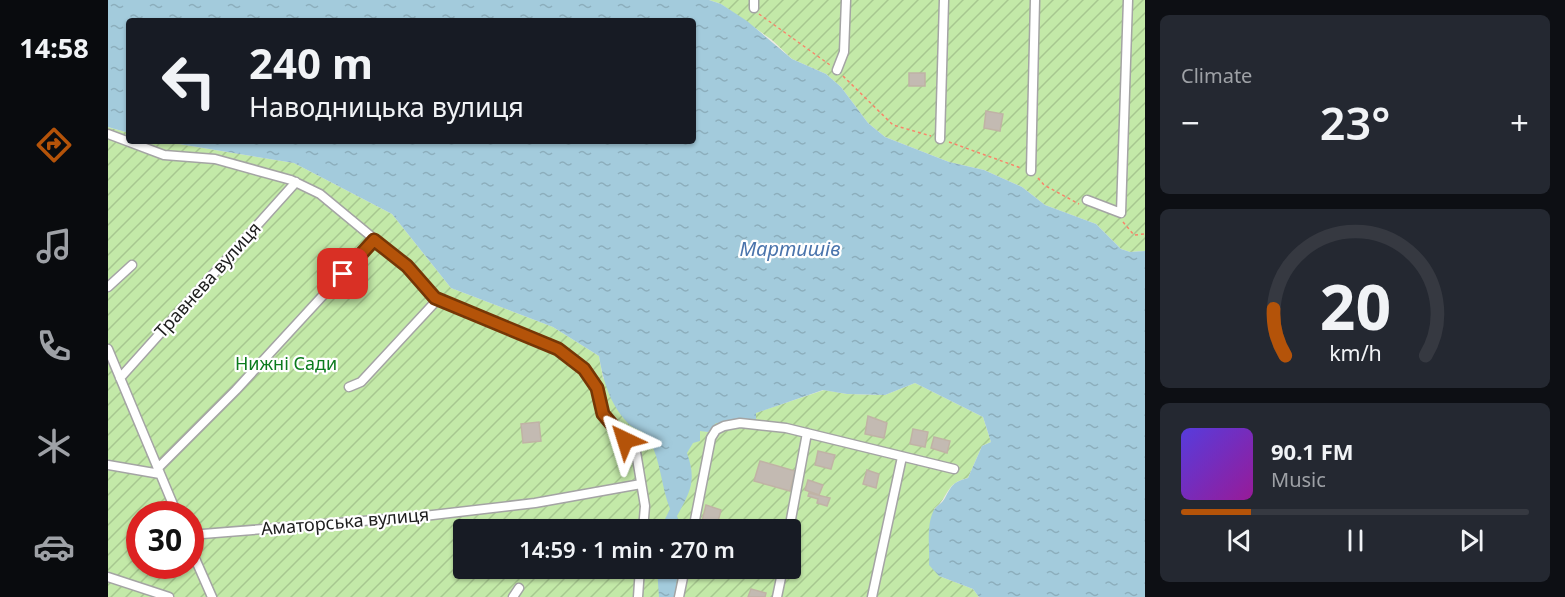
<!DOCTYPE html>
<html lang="en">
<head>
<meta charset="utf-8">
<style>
	body { margin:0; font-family:"Noto Sans",sans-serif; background:#242831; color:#f1f3f6; height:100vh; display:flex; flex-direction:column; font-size:22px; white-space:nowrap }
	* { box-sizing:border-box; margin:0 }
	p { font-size:20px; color:#9ea1a6 }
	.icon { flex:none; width:33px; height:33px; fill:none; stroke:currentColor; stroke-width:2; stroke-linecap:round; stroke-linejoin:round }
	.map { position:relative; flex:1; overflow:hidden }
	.sheet { display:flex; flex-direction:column; gap:15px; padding:15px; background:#0d0f14; width:420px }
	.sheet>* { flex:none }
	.guide { position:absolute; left:18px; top:18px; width:570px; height:126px; border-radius:6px; box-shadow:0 2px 4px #0004; background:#171b24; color:#f1f3f6; overflow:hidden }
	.speed { position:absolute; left:18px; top:501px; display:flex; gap:12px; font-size:30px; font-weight:700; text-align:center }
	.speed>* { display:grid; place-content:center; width:78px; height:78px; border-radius:50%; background:#171b24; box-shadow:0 2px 4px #0004; line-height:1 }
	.speed .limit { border:9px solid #d22; background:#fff; color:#111 }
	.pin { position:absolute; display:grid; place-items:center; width:51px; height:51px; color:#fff; margin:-26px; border-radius:12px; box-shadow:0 3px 9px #0006 }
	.me { position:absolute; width:66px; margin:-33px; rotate:319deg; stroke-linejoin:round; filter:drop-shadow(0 0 4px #0008) }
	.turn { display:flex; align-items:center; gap:21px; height:126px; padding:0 24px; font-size:27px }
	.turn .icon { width:78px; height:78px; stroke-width:2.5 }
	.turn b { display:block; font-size:42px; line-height:51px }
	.big { font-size:45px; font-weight:600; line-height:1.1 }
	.sheet .tile { flex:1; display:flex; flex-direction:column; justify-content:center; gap:9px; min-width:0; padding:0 21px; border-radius:9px; background:#242831 }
	.sheet .dial { align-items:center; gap:0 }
	.dial svg { height:156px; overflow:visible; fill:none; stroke:#363941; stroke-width:7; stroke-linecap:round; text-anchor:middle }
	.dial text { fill:#f1f3f6; stroke:none }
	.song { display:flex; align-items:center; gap:18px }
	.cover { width:72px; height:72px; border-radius:9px; background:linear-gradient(135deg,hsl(250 70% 55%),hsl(300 70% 35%)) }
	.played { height:6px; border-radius:3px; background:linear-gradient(90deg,#b45309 20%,#363941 20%) }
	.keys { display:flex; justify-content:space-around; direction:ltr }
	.heat { display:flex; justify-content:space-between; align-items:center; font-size:33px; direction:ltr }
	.trip { position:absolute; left:345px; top:519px; width:348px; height:60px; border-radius:6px; background:#171b24; box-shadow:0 2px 4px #0004; font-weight:600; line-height:60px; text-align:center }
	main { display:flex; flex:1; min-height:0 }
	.tabs { display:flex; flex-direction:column; width:108px; justify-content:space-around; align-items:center; background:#090b0e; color:#9ea1a6 }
	.tabs .icon { width:42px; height:42px }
	.tabs .active { color:#b45309 }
	.tabs b { font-size:27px; color:#f1f3f6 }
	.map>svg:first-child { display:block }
</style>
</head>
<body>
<main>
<nav class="tabs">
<b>14:58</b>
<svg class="icon active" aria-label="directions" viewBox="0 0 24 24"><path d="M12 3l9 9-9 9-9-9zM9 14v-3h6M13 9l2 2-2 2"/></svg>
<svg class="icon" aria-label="music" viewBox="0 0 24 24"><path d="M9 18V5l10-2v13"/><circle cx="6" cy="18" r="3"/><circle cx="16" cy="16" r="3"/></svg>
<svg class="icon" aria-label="phone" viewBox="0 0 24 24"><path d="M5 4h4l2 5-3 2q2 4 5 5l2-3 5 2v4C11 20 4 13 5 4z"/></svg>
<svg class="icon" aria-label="climate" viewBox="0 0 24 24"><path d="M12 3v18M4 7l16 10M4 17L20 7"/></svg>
<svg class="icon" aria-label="car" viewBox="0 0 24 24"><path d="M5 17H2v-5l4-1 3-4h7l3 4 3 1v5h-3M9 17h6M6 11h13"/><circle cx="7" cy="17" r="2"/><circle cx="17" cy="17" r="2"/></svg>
</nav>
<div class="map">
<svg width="1037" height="597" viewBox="0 0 1037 597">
	<defs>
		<pattern id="garden-furrows" width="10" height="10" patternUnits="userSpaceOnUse" patternTransform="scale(1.5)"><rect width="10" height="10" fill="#c3e9a8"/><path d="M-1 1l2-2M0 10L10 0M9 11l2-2" fill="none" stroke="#a7c790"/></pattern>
		<pattern id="water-ripples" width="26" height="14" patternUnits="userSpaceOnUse" patternTransform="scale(1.5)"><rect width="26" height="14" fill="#a3cbdc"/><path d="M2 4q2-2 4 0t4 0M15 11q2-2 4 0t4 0" fill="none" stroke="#8caebc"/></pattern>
	</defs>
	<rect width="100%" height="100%" fill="#eeebe3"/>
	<path fill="url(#garden-furrows)" fill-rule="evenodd" d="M601 0H1037V251L1022 252 1013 249 988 224 937 205 914 187 876 170 841 162 777 137 760 123 733 87 718 74 684 59 664 40 613 4Z
		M0 127 21 133V141H53L186 163 284 214 343 288 445 327 491 356 495 378 592 430 600 432 607 423 638 420 647 413 716 390 739 394 777 395 807 383 875 417 883 442 874 446 860 478C837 483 842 496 826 509L831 576 865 589 871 597H0ZM32 514H82V566H32ZM356 530H682V568H356Z"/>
	<path fill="url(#water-ripples)" d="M0 0H601L613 4 639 21 684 59 718 74 733 87 760 123 777 137 841 162 876 170 914 187 937 205 988 224 1013 249 1022 252 1037 251V597H871L865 589 831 576 821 565C822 549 818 527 825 512 827 506 834 504 837 498 844 485 845 482 860 478L874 446 883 442 875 417 807 383 777 395 739 394 715 390 648 413V420L643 421 608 423 600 432 592 431V441L585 443 579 453C589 481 582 492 569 516L574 529H552L562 509C553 486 553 461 541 439 538 432 529 430 523 426 503 408 495 381 491 356L445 327 343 288 284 214 186 163 53 141H585V21H21V133L0 127Z
		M549 569H570L567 597H551Z"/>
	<path fill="#c3bab2" stroke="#c0b3a5" stroke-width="1.5" d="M801 73H817V86H801Z
		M878 111 895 114 892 131 876 128Z
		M760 416 779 423 776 438 757 434Z
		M431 422 433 441 415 443 413 424Z
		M805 429 820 432 817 447 802 444Z
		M826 437 842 441 839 453 823 448Z
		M710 451 727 455 723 469 707 465Z
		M652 461 687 471 682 491 646 481Z
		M759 470 771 474 768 488 755 484Z
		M700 480 715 485 711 495 697 490Z
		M701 493 722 498 719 506 709 503 710 499 700 496Z
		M598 505 613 510 608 529 593 525Z
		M643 589 658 593 657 597H640Z"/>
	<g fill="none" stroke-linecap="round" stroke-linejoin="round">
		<defs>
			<path id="street" d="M646 8V0
				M729 70 736 52 738 0
				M0 134 56 155 107 159 183 180 212 194 299 266 327 298 450 349 476 369 489 388 495 414 528 452 537 506 535 530
				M832 139 836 0
				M923 171 927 0
				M979 200 1013 213 1020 0
				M0 287 24 265
				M0 349 69 514
				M12 378 188 182
				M241 387 253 382 330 299
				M0 465 52 474
				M50 468 128 390 266 240
				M585 530 603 438 608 430 616 426 632 423 678 428 846 469
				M681 530 699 433
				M82 535 316 516 427 503 533 484
				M82 547 104 597
				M0 577 61 597
				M405 597 411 588
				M530 597 532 568
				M571 597 577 568
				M669 597 675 568
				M764 597 794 457"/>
		</defs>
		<use href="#street" stroke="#a4a4a4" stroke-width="11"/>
		<path stroke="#f98369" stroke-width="1.5" stroke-dasharray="3 3" stroke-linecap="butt" d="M651 14 722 65
			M735 76 785 125 823 136
			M841 142 913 168
			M930 178 936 185 971 204
			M1015 222 1026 235 1037 234"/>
		<use href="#street" stroke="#fff" stroke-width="8"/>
	</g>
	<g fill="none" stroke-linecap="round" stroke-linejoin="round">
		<defs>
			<path id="route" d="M235 274 266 240 299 266 327 298 450 349 476 369 489 388 495 414 517 440"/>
		</defs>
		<use href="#route" stroke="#753606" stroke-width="15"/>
		<use href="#route" stroke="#b45309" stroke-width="10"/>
	</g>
	<g text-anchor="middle" stroke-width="4.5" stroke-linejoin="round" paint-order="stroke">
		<g font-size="18" fill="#1d1d1d" stroke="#fff">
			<text transform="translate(100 280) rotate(-48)" y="6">Травнева вулиця</text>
			<text transform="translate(237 522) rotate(-5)" y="6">Аматорська вулиця</text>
		</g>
		<g font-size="18" fill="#0b7b1d" stroke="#fff">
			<text x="178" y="370">Нижні Сади</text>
		</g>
		<g font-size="20" font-style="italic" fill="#4a74ac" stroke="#fff">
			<text x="682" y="256">Мартишів</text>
		</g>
	</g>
</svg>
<div class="speed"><div class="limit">30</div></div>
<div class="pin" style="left:235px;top:274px;background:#d93025"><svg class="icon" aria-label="arrive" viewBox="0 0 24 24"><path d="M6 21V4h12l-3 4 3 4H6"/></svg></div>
<svg class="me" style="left:517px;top:440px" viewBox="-20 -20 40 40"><path d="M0-17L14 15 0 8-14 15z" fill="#b45309" stroke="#fff" stroke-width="4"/></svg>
<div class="trip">14:59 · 1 min · 270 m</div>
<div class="guide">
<div class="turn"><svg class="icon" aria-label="left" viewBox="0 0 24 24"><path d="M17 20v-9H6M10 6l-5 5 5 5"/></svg><div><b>240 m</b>Наводницька вулиця</div></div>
</div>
</div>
<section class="sheet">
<div class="tile"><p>Climate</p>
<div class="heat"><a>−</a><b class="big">23°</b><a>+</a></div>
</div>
<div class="tile dial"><svg viewBox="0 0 100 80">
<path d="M14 69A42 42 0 1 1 86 69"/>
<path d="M14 69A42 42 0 0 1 8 45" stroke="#b45309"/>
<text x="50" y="56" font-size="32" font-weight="700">20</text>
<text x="50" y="72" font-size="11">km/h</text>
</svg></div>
<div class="tile">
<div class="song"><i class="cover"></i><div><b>90.1 FM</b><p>Music</p></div></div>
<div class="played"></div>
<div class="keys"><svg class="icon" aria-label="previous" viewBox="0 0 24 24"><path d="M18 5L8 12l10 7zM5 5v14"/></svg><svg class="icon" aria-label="pause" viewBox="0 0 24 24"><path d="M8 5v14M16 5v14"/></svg><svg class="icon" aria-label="next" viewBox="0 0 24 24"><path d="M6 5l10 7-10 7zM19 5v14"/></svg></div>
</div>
</section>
</main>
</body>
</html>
